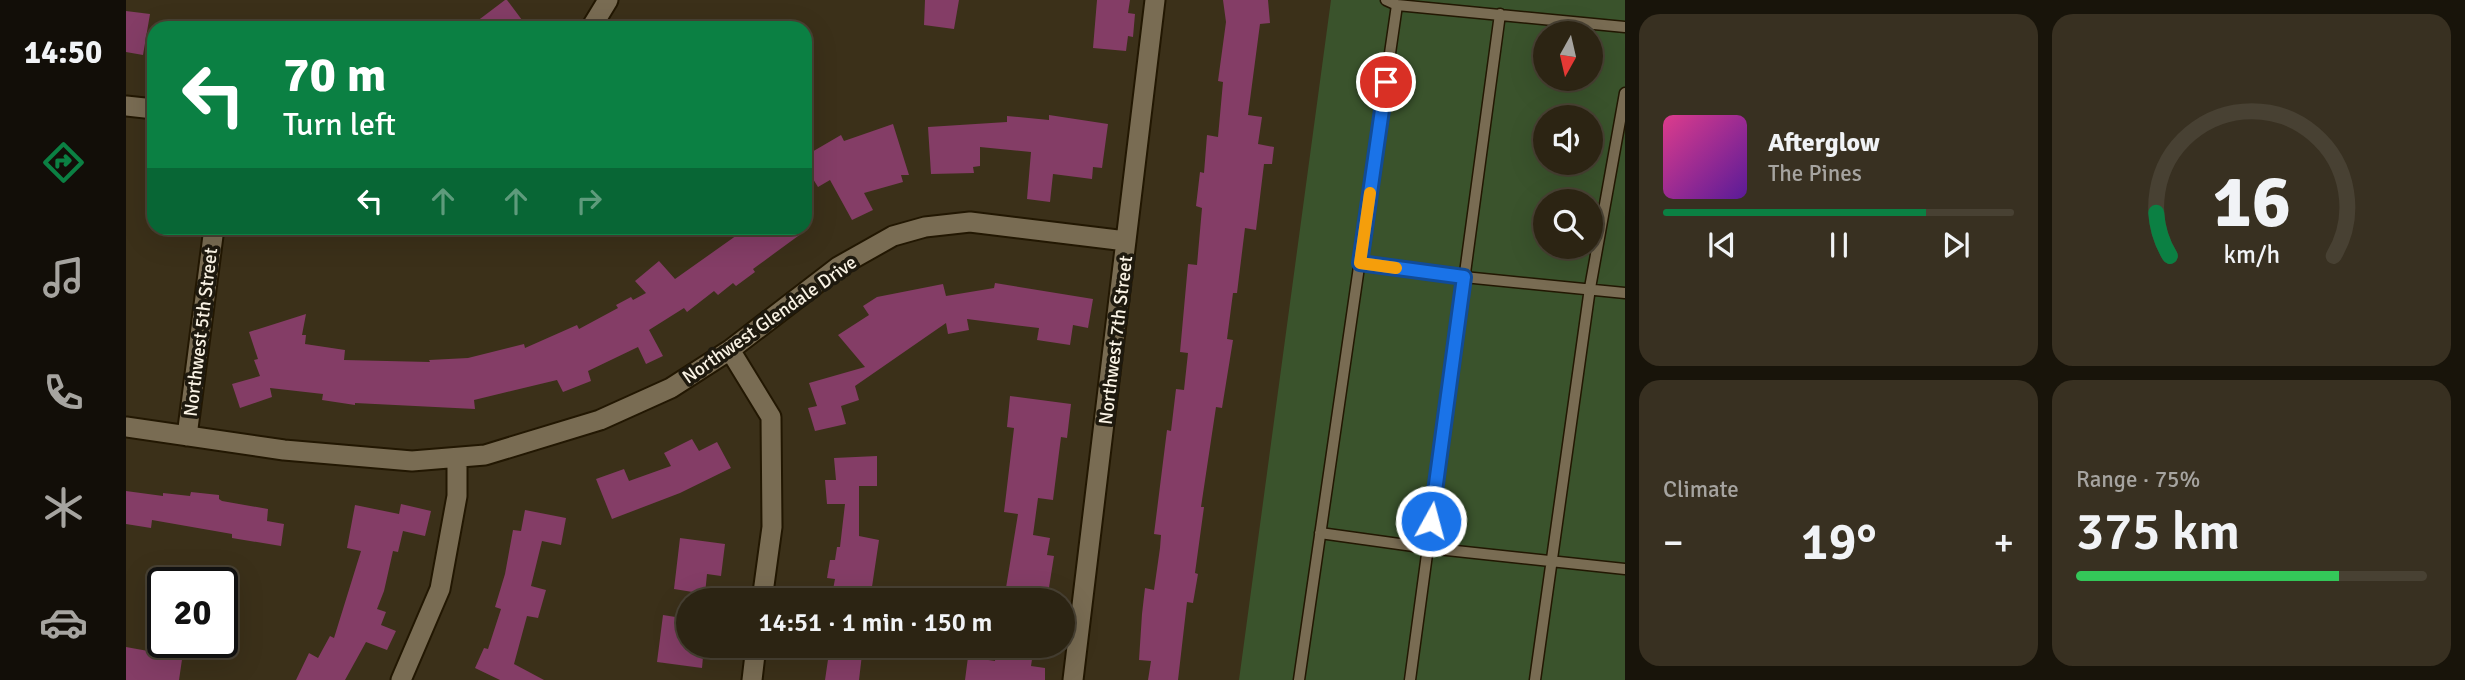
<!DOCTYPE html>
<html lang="en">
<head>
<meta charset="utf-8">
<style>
	body { margin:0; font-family:Signika,sans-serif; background:#383021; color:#f1f3f6; height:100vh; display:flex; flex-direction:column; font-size:26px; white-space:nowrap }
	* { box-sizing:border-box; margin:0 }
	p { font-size:23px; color:#a6a4a0 }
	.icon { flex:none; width:38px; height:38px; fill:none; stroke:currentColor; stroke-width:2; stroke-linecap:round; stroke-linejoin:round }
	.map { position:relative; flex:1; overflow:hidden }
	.drawer { display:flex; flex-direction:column; gap:14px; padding:14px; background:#18140a; width:840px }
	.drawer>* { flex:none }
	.hud { position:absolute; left:21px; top:21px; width:665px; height:214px; border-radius:21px; box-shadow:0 7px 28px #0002,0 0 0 2px #484133; background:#0b8043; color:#fff; overflow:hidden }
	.needle { width:46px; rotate:188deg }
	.tools { position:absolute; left:1407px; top:21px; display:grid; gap:14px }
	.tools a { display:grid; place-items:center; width:70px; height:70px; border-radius:50%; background:#2c2413; box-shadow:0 7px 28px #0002,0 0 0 2px #484133; font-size:35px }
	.speed { position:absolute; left:21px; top:567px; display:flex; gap:14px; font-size:35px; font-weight:700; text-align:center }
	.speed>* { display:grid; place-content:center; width:91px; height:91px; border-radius:50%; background:#2c2413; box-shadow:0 7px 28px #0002,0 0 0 2px #484133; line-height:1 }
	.speed .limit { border:4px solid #111; border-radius:10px; background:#fff; color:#111 }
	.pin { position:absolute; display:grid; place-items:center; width:60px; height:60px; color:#fff; margin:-30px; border:4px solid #fff; border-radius:50%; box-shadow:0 2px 7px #0007 }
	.me { position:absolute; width:77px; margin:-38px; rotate:7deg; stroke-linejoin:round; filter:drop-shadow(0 0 5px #0008) }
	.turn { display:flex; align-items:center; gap:24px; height:147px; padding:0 21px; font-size:32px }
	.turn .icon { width:91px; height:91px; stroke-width:2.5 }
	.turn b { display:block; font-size:49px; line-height:60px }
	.lanes { display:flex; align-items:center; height:66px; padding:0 21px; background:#0003; justify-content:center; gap:35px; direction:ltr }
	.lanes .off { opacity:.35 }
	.big { font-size:52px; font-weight:600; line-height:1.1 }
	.drawer .widget { flex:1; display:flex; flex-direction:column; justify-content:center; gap:10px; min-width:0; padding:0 24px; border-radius:21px; background:#383021 }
	.drawer .dial { align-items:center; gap:0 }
	.dial svg { height:182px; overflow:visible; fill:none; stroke:#484133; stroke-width:7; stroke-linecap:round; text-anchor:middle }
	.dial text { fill:#f1f3f6; stroke:none }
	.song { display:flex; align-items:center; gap:21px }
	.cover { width:84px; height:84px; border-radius:10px; background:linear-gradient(135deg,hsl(330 70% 55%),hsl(270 70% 35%)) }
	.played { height:7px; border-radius:4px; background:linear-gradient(90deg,#0b8043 75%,#484133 75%) }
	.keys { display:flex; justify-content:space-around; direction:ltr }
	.heat { display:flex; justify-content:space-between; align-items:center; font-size:38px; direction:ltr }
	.charge { height:10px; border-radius:5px; background:linear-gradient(90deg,#34c759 75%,#484133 0) }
	.drawer .tiles { flex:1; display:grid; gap:14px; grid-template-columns:repeat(2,1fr) }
	.trip { position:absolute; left:550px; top:588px; width:399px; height:70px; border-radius:35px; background:#2c2413; box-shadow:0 7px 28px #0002,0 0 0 2px #484133; font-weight:600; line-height:70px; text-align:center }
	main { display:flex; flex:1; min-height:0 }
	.dock { display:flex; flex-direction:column; width:126px; justify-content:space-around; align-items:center; background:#120e08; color:#a6a4a0 }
	.dock .icon { width:49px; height:49px }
	.dock .active { color:#0b8043 }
	.dock b { font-size:32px; color:#f1f3f6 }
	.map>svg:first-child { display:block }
</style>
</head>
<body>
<main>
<nav class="dock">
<b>14:50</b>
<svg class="icon active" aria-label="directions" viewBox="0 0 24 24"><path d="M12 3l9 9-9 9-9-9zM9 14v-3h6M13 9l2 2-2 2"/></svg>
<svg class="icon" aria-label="music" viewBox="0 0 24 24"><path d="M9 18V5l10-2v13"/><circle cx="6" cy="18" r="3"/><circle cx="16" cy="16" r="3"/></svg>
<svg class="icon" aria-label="phone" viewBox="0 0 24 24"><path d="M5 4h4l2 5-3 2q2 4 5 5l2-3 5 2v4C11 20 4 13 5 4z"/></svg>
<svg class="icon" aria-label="climate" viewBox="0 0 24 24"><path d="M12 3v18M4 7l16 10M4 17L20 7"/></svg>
<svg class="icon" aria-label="car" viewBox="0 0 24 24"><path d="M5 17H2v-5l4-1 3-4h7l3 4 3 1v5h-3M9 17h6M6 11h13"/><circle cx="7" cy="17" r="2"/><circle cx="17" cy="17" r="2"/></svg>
</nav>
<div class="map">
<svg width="1499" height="680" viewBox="0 0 1499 680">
	<rect width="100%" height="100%" fill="#3b3019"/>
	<path fill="#3a532c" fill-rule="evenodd" d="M1205 0H1499V680H1113ZM1419 33H1465V79H1419ZM1419 117H1465V163H1419ZM1419 201H1465V247H1419Z"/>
	<path fill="#843d66" d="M379 0H381L402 28H342Z
		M799 0H833L828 29 798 25Z
		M971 0H1004L1002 13 1009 14 1007 37 1002 36 1000 51 967 48Z
		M1097 0H1142L1144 23 1134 24 1122 115 1136 117 1132 144 1148 147 1146 164H1138L1130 230 1119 228 1111 293H1107L1101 339 1107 340 1096 408 1090 407 1075 507H1078L1069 573 1072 574 1067 603 1061 602 1052 680H1022L1025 661 1013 660 1016 614 1019 588 1028 590 1034 548 1035 535 1028 534 1041 430 1045 431 1050 389 1058 390 1062 353 1054 352 1062 264 1071 265 1076 208 1070 206 1074 172 1078 173 1081 135 1092 137 1097 82 1092 81 1100 22Z
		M0 11 24 14 17 55 0 52Z
		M923 115 982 124 976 168 967 167 966 179 927 174 924 202 901 199 905 152 854 147V166L847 167 848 173 805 174 802 127 881 122V116L923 120Z
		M767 124 783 175H775L777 182 738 193 747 210 726 220 704 180 692 187 679 166V156L715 135 718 141Z
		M621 228H683L627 269 629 272 610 286 607 283 592 295 588 291 561 312 558 308 523 330 537 356 520 364 512 347 462 371 465 381 437 392 431 380 348 400 349 409 229 403V405L196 400 197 394 144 388 146 397 114 408 106 384 134 376 128 360 132 359 123 332 180 314 176 335H180L179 344 219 350 218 360 304 362 303 360 342 358 398 344 399 348 451 325 453 329 492 308 490 305 505 297 507 300 520 293 509 281 533 261 549 279Z
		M869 283 967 299 962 328 947 325 944 345 911 340 913 328 841 319 843 330 822 334 820 323 729 386 733 400 715 406 720 424 689 431 682 408 691 406 683 383 739 367 712 335 743 315 737 306 751 297 817 284 820 296 868 288Z
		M884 396 945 404 941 438 935 437 927 500 912 498 907 535 924 538 921 555 928 556 921 600H878L892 514 878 512 888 428 881 427Z
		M566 439 573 451 591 442 605 468 554 493 486 519 470 479 498 469 503 481 545 466 538 453Z
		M751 456V486H733V536L753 540 744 600H705L709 579 701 578 704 560H709L711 547H714L719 504H701L699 480H710L708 458Z
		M0 491 37 496V493L64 496 65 492 93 495V499L96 501 142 509 141 521 158 524 155 546 106 538V534L26 520 25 528 0 524Z
		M275 504 305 511 299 536 277 531 272 552 267 551 258 591 251 609 260 612 255 625 270 631 261 650 240 642 219 680H170L183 653 192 658 204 636 208 638 235 551 221 548 229 505 273 514Z
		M399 510 440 518 435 545 416 541 405 586 420 590 412 618 401 616 388 664 418 680H374L349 668 358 648 362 649 375 609 369 607 379 574 387 530 395 531Z
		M554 538 599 544 595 576 581 574 579 594 548 589Z
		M537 615 562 619V646H578L576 668 531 662Z
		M23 640 58 646 53 680H0V647L22 651Z
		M704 646H737L733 680H699Z
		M870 646H908L905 666 919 668V680H839L842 657 869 661Z"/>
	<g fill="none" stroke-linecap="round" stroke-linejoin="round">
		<defs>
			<path id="service" d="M1260 0 1271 5 1499 27
				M1234 263 1338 277 1499 293
				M1194 533 1302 548 1499 569
				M1173 680 1271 5
				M1284 680 1374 14
				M1409 680 1464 288 1499 93"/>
			<path id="minor" d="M465 28 482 0
				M0 106 28 109
				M604 350 645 417 646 527 636 600
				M0 427 158 450 286 461 359 455 474 420 545 388 604 350 712 267 767 236 799 227 844 222 1000 241
				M61 436 88 228
				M275 680 314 589 331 496V458
				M626 680 630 646
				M947 680 1029 0"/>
		</defs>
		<use href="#service" stroke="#221702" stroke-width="13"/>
		<use href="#minor" stroke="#221702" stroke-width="23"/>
		<use href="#service" stroke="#796c53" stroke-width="10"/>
		<use href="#minor" stroke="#796c53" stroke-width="19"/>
	</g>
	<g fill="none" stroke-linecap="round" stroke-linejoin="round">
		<defs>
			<path id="route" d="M1260 82 1234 263 1338 277 1305 521"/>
		</defs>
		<use href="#route" stroke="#114b97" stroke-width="18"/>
		<use href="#route" stroke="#1a73e8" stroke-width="12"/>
		<path stroke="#f59e0b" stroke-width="12" d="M1244 193 1234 263 1270 268"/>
	</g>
	<g text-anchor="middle" stroke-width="7" stroke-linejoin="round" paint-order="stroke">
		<g font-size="19" fill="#f9f2e4" stroke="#1e190e">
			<text transform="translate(643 319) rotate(-35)" y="7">Northwest Glendale Drive</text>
			<text transform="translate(74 332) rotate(-83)" y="7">Northwest 5th Street</text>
			<text transform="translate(989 340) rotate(-83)" y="7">Northwest 7th Street</text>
		</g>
	</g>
</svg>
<div class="tools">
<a><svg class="needle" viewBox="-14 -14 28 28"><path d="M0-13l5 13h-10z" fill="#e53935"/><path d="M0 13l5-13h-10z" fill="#a6a4a0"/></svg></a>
<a><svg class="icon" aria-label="sound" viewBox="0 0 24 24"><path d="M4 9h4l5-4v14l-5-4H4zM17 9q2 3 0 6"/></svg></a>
<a><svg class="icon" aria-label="search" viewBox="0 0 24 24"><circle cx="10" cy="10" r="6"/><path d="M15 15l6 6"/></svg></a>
</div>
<div class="speed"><div class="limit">20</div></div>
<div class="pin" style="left:1260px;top:82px;background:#d93025"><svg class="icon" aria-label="arrive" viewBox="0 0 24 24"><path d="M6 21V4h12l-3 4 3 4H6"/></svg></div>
<svg class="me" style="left:1305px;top:521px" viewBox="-20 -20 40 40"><circle r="17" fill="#1a73e8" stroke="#fff" stroke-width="3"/><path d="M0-11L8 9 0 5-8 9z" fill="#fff"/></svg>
<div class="trip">14:51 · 1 min · 150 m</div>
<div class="hud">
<div class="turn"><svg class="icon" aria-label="left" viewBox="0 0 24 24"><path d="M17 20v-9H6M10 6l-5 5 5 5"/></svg><div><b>70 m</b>Turn left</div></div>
<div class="lanes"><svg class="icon" aria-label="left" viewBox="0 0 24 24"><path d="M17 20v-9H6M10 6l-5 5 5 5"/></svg><svg class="icon off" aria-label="ahead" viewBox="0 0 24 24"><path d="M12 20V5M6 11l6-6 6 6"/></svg><svg class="icon off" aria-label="ahead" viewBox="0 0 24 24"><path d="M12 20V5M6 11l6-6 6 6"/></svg><svg class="icon off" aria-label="right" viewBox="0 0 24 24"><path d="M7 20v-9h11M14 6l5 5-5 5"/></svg></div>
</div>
</div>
<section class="drawer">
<div class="tiles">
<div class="widget">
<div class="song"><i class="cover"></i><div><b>Afterglow</b><p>The Pines</p></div></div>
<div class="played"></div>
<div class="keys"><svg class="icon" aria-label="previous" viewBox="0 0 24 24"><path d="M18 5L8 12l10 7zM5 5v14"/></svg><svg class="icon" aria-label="pause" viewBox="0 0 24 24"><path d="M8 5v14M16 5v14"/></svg><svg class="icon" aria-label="next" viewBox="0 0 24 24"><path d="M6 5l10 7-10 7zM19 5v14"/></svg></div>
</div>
<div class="widget dial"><svg viewBox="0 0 100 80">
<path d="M14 69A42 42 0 1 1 86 69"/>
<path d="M14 69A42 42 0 0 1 8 50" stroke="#0b8043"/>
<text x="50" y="56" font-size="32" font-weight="700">16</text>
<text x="50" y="72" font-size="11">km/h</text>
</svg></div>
<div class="widget"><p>Climate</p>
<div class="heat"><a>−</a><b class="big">19°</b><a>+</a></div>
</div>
<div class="widget"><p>Range · 75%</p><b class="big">375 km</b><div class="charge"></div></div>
</div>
</section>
</main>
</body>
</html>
